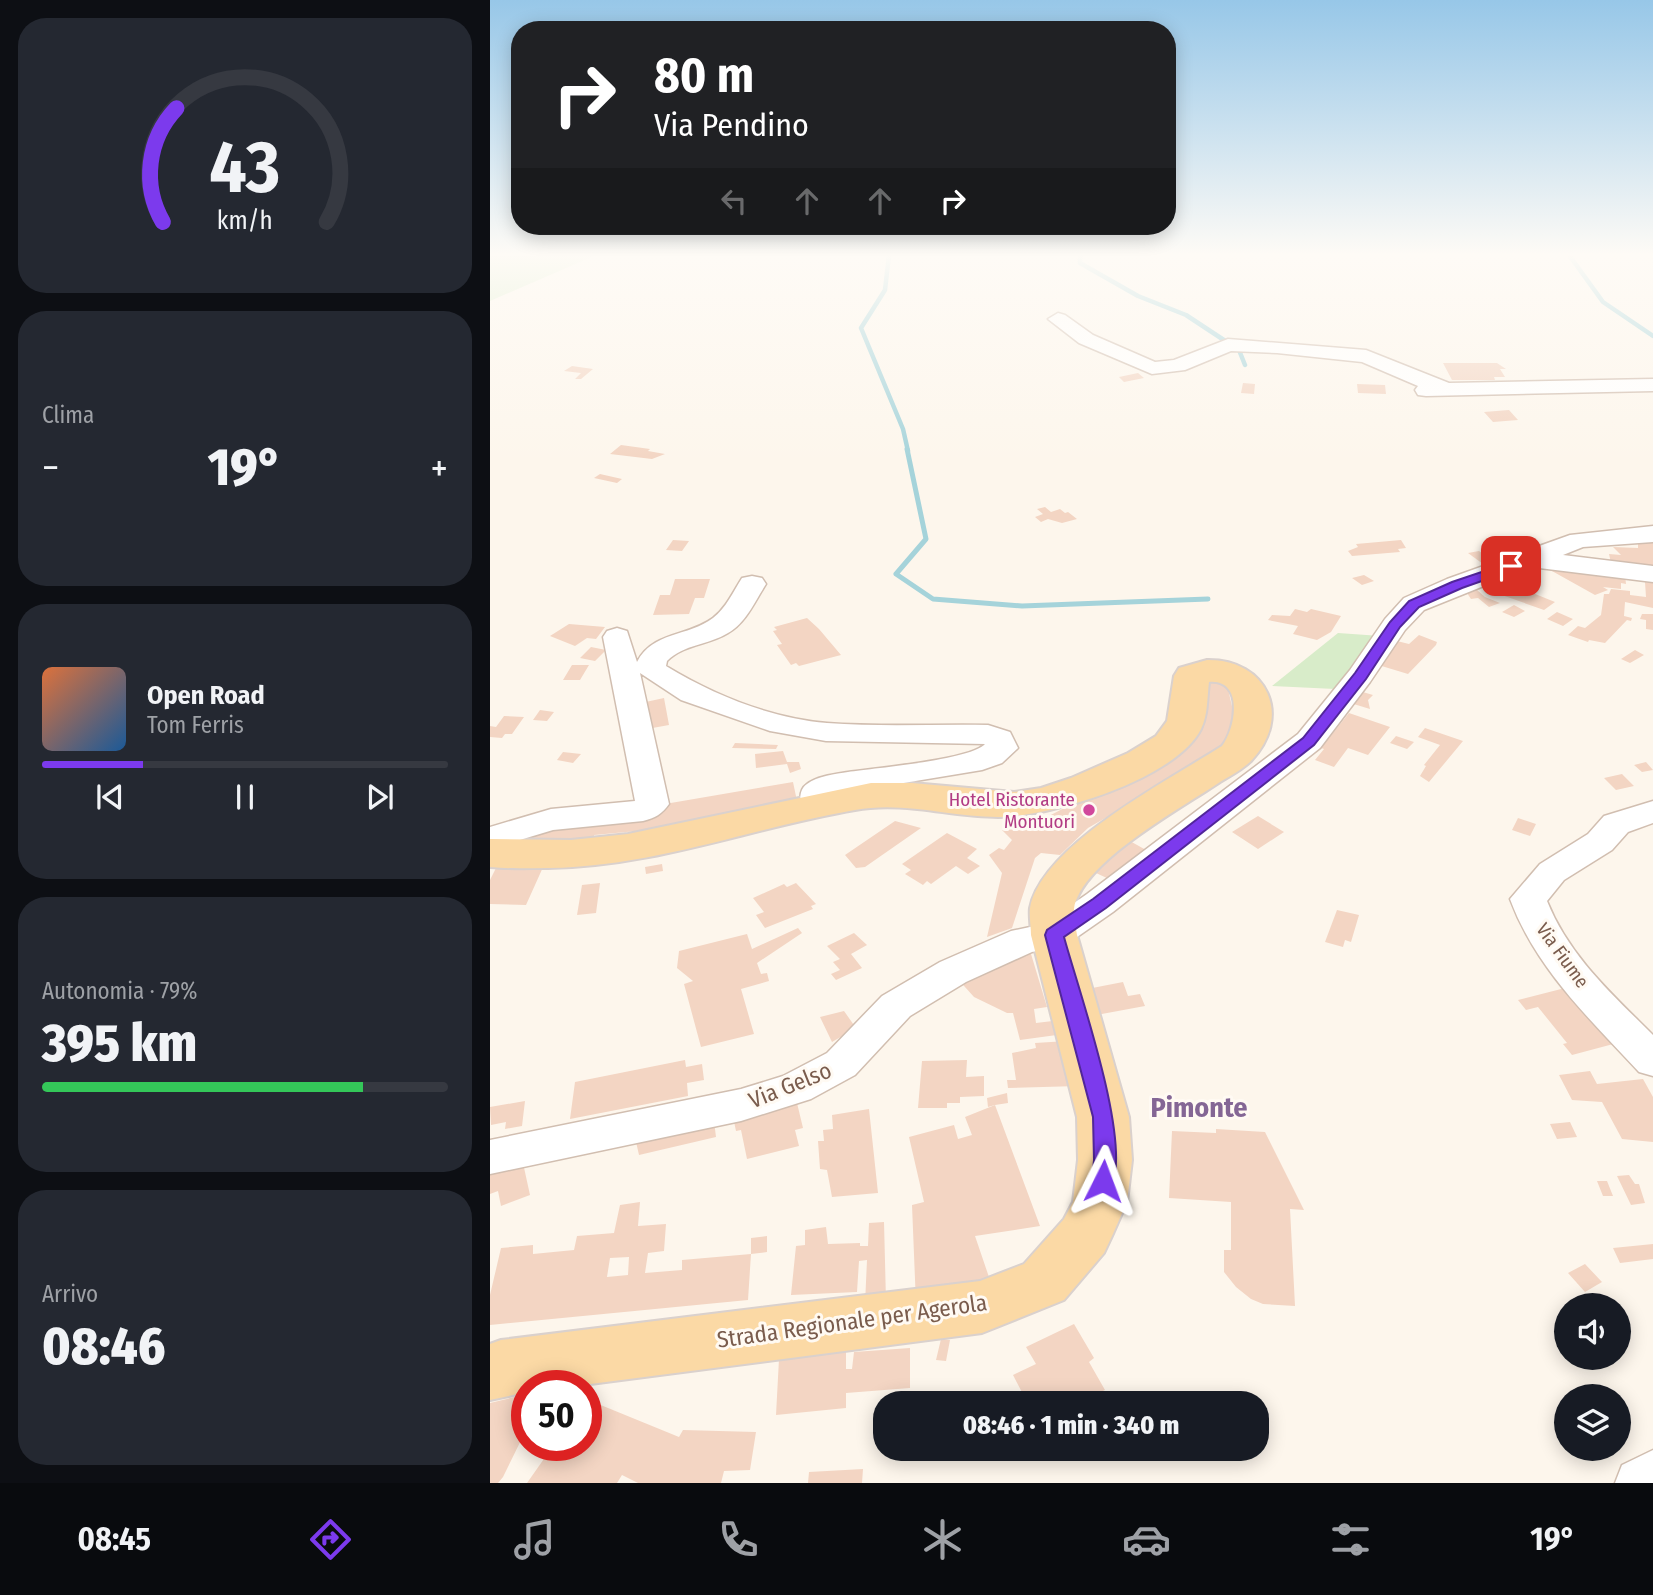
<!DOCTYPE html>
<html lang="it">
<head>
<meta charset="utf-8">
<style>
	body { margin:0; font-family:"Fira Sans Condensed",sans-serif; background:#242831; color:#f1f3f6; height:100vh; display:flex; flex-direction:column; font-size:26px; white-space:nowrap }
	* { box-sizing:border-box; margin:0 }
	p { font-size:23px; color:#9ea1a6 }
	.icon { flex:none; width:38px; height:38px; fill:none; stroke:currentColor; stroke-width:2; stroke-linecap:round; stroke-linejoin:round }
	.map { position:relative; flex:1; overflow:hidden }
	.drawer { display:flex; flex-direction:column; gap:18px; padding:18px; background:#0d0f14; width:490px }
	.drawer>* { flex:none }
	.top-card { position:absolute; left:21px; top:21px; width:665px; height:214px; border-radius:28px; box-shadow:0 4px 18px #0003; background:#202124; color:#fff; overflow:hidden }
	.buttons { position:absolute; left:1064px; top:1293px; display:grid; gap:14px }
	.buttons a { display:grid; place-items:center; width:77px; height:77px; border-radius:50%; background:#171b24; box-shadow:0 4px 18px #0003; font-size:35px }
	.speed { position:absolute; left:21px; top:1370px; display:flex; gap:14px; font-size:35px; font-weight:700; text-align:center }
	.speed>* { display:grid; place-content:center; width:91px; height:91px; border-radius:50%; background:#171b24; box-shadow:0 4px 18px #0003; line-height:1 }
	.speed .limit { border:10px solid #d22; background:#fff; color:#111 }
	.pin { position:absolute; display:grid; place-items:center; width:60px; height:60px; color:#fff; margin:-30px; border-radius:14px; box-shadow:0 4px 10px #0006 }
	.me { position:absolute; width:77px; margin:-38px; rotate:3deg; stroke-linejoin:round; filter:drop-shadow(0 0 5px #0008) }
	.turn { display:flex; align-items:center; gap:24px; height:147px; padding:0 28px; font-size:32px }
	.turn .icon { width:91px; height:91px; stroke-width:2.5 }
	.turn b { display:block; font-size:49px; line-height:60px }
	.lanes { display:flex; align-items:center; height:66px; padding:0 28px; background:#0003; justify-content:center; gap:35px; direction:ltr }
	.lanes .off { opacity:.35 }
	.big { font-size:52px; font-weight:800; line-height:1.1 }
	.drawer .tile { flex:1; display:flex; flex-direction:column; justify-content:center; gap:10px; min-width:0; padding:0 24px; border-radius:28px; background:#242831 }
	.drawer .dial { align-items:center; gap:0 }
	.dial svg { height:182px; overflow:visible; fill:none; stroke:#363941; stroke-width:7; stroke-linecap:round; text-anchor:middle }
	.dial text { fill:#f1f3f6; stroke:none }
	.song { display:flex; align-items:center; gap:21px }
	.cover { width:84px; height:84px; border-radius:10px; background:linear-gradient(135deg,hsl(20 70% 55%),hsl(210 70% 35%)) }
	.played { height:7px; border-radius:4px; background:linear-gradient(90deg,#7c3aed 25%,#363941 25%) }
	.keys { display:flex; justify-content:space-around; direction:ltr }
	.heat { display:flex; justify-content:space-between; align-items:center; font-size:38px; direction:ltr }
	.charge { height:10px; border-radius:5px; background:linear-gradient(90deg,#34c759 79%,#363941 0) }
	.trip { position:absolute; left:383px; top:1391px; width:396px; height:70px; border-radius:28px; background:#171b24; box-shadow:0 4px 18px #0003; font-weight:800; line-height:70px; text-align:center }
	.tab-bar { display:flex; height:112px; justify-content:space-around; align-items:center; background:#090b0e; color:#9ea1a6 }
	.tab-bar .icon { width:49px; height:49px }
	.tab-bar .current { color:#7c3aed }
	.tab-bar b { font-size:32px; color:#f1f3f6 }
	main { display:flex; flex:1; min-height:0 }
	.map>svg:first-child { display:block }
</style>
</head>
<body>
<main>
<section class="drawer">
<div class="tile dial"><svg viewBox="0 0 100 80">
<path d="M14 69A42 42 0 1 1 86 69"/>
<path d="M14 69A42 42 0 0 1 20 19" stroke="#7c3aed"/>
<text x="50" y="56" font-size="32" font-weight="700">43</text>
<text x="50" y="72" font-size="11">km/h</text>
</svg></div>
<div class="tile"><p>Clima</p>
<div class="heat"><a>−</a><b class="big">19°</b><a>+</a></div>
</div>
<div class="tile">
<div class="song"><i class="cover"></i><div><b>Open Road</b><p>Tom Ferris</p></div></div>
<div class="played"></div>
<div class="keys"><svg class="icon" aria-label="previous" viewBox="0 0 24 24"><path d="M18 5L8 12l10 7zM5 5v14"/></svg><svg class="icon" aria-label="pause" viewBox="0 0 24 24"><path d="M8 5v14M16 5v14"/></svg><svg class="icon" aria-label="next" viewBox="0 0 24 24"><path d="M6 5l10 7-10 7zM19 5v14"/></svg></div>
</div>
<div class="tile"><p>Autonomia · 79%</p><b class="big">395 km</b><div class="charge"></div></div>
<div class="tile"><p>Arrivo</p><b class="big">08:46</b></div>
</section>
<div class="map">
<svg width="1163" height="1483" viewBox="0 0 1163 1483">
	<rect width="100%" height="100%" fill="#fdf6ec"/>
	<path fill="#d8ecc9" d="M0 255H106L0 301Z
		M848 633 905 637 866 690 782 686Z"/>
	<g fill="none" stroke-linecap="round" stroke-linejoin="round">
		<path stroke="#a5d3da" stroke-width="4.5" d="M399 255 395 290 371 328 413 429 418 451
			M590 255V263L648 296 696 315 749 350 755 365
			M1079 255 1113 302 1163 336"/>
		<path stroke="#a5d3da" stroke-width="5" d="M417 449 436 539 406 574 443 599 532 606 718 599"/>
	</g>
	<path fill="#f3d5c3" fill-rule="evenodd" d="M953 363H1007L1016 369H1010L1015 377H1004L1005 380H962Z
		M82 366 103 369 91 379H85L91 373 74 371Z
		M648 373 654 378 634 382 629 377Z
		M753 383 765 384 764 394 751 393Z
		M867 384 895 385 896 394 868 393Z
		M1019 410 1028 420 1003 422 994 412Z
		M131 445 160 449 158 451 175 454 162 459 120 454Z
		M110 474 132 479 127 483 104 478Z
		M555 507 561 512 570 509 575 513 578 512 587 519 572 523 558 519 551 522 545 517 553 514 547 509Z
		M1163 536V567L1121 563 1119 554 1131 555 1123 547 1148 548V542Z
		M183 540 199 541 192 551 176 550Z
		M911 540 916 548 908 549 910 552 862 556 858 551 868 547 866 544Z
		M989 551 1002 560 993 564 978 553Z
		M1053 566 1135 575 1136 584 1131 583V589L1113 587 1118 590 1105 595Z
		M874 575 884 581 872 585 862 578Z
		M185 579H220L214 598H205L199 614 163 615 170 595H180Z
		M1155 582 1163 583V608L1135 602 1134 616 1142 618 1141 621 1137 620 1115 643 1099 640 1098 642 1078 635 1088 626 1095 628 1111 615 1114 594H1119L1121 589 1140 591V595L1156 597Z
		M1023 585 1065 602 1054 610 1009 594Z
		M975 590H987L995 597 1010 603 999 607 988 598 981 599Z
		M1024 605 1035 611 1024 617 1012 612Z
		M805 609 817 612 821 609 851 616 841 632 827 640 803 634 808 626 778 620 782 615 800 616Z
		M1067 612 1083 619 1073 626 1057 619Z
		M1152 614H1163V630L1156 629V620L1150 619Z
		M317 618 329 629 351 655 309 666 306 663 301 665 287 645 292 644 283 631 287 630 284 627Z
		M79 624 115 627 106 639 97 638 85 646 60 636Z
		M929 635 947 642 946 645 918 674 885 664 903 640 919 644Z
		M101 647 116 650 105 661 90 658Z
		M1145 650 1154 655 1140 663 1131 659Z
		M82 665H99L90 680H73Z
		M717 679 736 680 746 724 725 755 598 828 570 855 551 853 545 858 522 928 497 937 512 873 499 855 509 848 514 850 522 840 512 830 530 824 534 829 695 745Z
		M866 690 883 695 878 700 880 709 857 702Z
		M174 698 179 725 157 729 151 703Z
		M50 710 64 712 57 721 43 720Z
		M859 713 900 727 878 755 858 748 844 767 825 760 834 749 831 748Z
		M14 716 34 717 22 734H15L12 738 0 737V726L6 727Z
		M935 728 973 741 939 782 930 776 936 766 934 765 950 745 928 737Z
		M906 736 924 742 917 749 900 743Z
		M245 743 288 745 286 749 242 748Z
		M293 751 297 762H309L311 769 300 773 297 764 266 768 265 754Z
		M73 752 91 754 83 763 67 760Z
		M1156 762 1163 770 1152 772 1144 765Z
		M1132 774 1144 786 1126 790 1114 778Z
		M303 782 307 801 147 831 104 835V839L55 842 10 841 169 805Z
		M768 816 794 832 768 849 742 832Z
		M1028 818 1046 824 1040 836 1022 830Z
		M405 821 431 828 375 867 366 868 355 855Z
		M457 833 487 849 477 858 490 866 478 874 466 866 441 884 437 881 433 885 415 874 421 870 412 864Z
		M631 836 656 850 619 879 593 867Z
		M8 864 54 865 36 905 0 904V880Z
		M172 864 173 871 156 874 155 867Z
		M110 883 106 913 87 915 92 885Z
		M306 883 326 904 321 906 323 909 275 928 266 915 274 912 263 898 294 884 297 887Z
		M847 910 869 915 861 942 855 940 853 947 835 942Z
		M308 928 312 933 267 963 271 974 277 973 279 981 251 989 264 1034 211 1047 194 984 203 981 187 968 189 951 257 934 262 949Z
		M364 933 377 945 361 954 372 968 346 980 341 974 350 970 343 962 350 959 337 946Z
		M538 944 557 1007 544 1009 546 1023 571 1020 574 1034 530 1040 523 1013H517L484 997 466 977Z
		M633 982 638 996 650 994 655 1006 601 1016 592 990Z
		M1075 988 1127 1043 1082 1055 1073 1044 1077 1043 1048 1007 1036 1010 1028 1000Z
		M354 1011 366 1028 342 1042 330 1017Z
		M577 1041 589 1086 518 1088 517 1080H526L522 1053 546 1048 545 1043Z
		M195 1060 196 1067 212 1064 214 1080 197 1083 198 1096 80 1119 85 1082Z
		M477 1060 476 1077 494 1076V1096L470 1097V1103H457V1108H428L432 1061Z
		M1100 1071 1107 1084 1153 1079 1163 1097V1142L1132 1139 1112 1102 1082 1100 1069 1075Z
		M517 1093 518 1103 505 1105 550 1226 485 1236 501 1283 426 1304 422 1205 434 1202 419 1137 464 1125 468 1139 482 1135 475 1117 505 1105 498 1107 497 1098Z
		M35 1101 32 1126 15 1129 16 1122 1 1125 0 1107Z
		M307 1103 313 1128 305 1130 309 1146 257 1159 251 1130 246 1131 243 1117Z
		M379 1109 388 1193 342 1197 337 1170 330 1169 328 1141H334L333 1130 343 1129 342 1115Z
		M223 1113 226 1137 149 1155 144 1133Z
		M1080 1122 1087 1137 1067 1139 1060 1124Z
		M726 1129 775 1132 814 1210 800 1209 805 1306 773 1304 761 1299 746 1287 734 1272V1250H741V1202L679 1198 682 1131 726 1133Z
		M33 1163 40 1195 11 1206 8 1191 0 1194V1174Z
		M1139 1175 1145 1184H1149L1155 1203 1141 1205 1127 1176Z
		M1107 1181H1117L1123 1196H1113Z
		M150 1202 148 1226 176 1224 174 1251 158 1253 155 1273 192 1270V1260L261 1254 258 1300 0 1325V1295L11 1248 43 1245V1254L84 1250 87 1236 124 1233 130 1205ZM139 1257 138 1275 117 1277 120 1258Z
		M394 1222 396 1301 375 1304 377 1260 369 1261 367 1292 301 1295 306 1246 315 1245V1230L336 1227 338 1244 370 1243V1246H378L379 1223Z
		M277 1236V1252L261 1254V1238Z
		M1163 1244V1259L1130 1263 1123 1248Z
		M1095 1264 1112 1282 1095 1292 1078 1273Z
		M584 1324 604 1358 599 1362 615 1390 587 1404H538L523 1375 546 1364 536 1347Z
		M451 1339 460 1340 456 1361 446 1360Z
		M420 1348V1388L356 1393V1408L286 1415 289 1359 356 1352V1369H362L364 1352Z
		M37 1394V1428L13 1477 8 1483H0V1403Z
		M96 1399 189 1437 193 1430 266 1432 260 1470 234 1471 231 1483H148L132 1475 127 1483H37L63 1446H96Z
		M373 1469 372 1483H318L319 1472Z"/>
	<g fill="none" stroke-linecap="round" stroke-linejoin="round">
		<defs>
			<path id="minor" d="M568 313 575 315 603 335 665 362 684 360 738 339 876 350 959 383 1163 379V391L936 396 928 395 925 390 928 386 872 362 787 353 741 351 695 370 662 374 589 343 558 319Z
				M1163 526V542L1093 547 1073 555 1163 566V582L1041 567 934 610 915 630 880 682 830 748 623 912 577 944 542 952 476 982 420 1016 365 1075 321 1099 251 1121 0 1174V1140L251 1089 293 1076 337 1053 392 996 450 962 521 931 554 924 597 894 808 734 860 670 895 619 914 598 957 579 1080 535Z
				M262 576 272 578 276 584C265 601 256 623 238 633 219 645 194 644 177 661L176 666C224 695 280 718 337 723 390 727 445 724 498 725L520 732 528 748 512 763 492 770 353 793 344 796V806L339 813 327 816 315 813C310 806 307 791 317 784 327 776 346 774 358 772 385 768 480 760 495 744L336 741 280 731 191 700 150 673 179 804C172 814 165 818 153 821L63 830 0 849V827L61 809 145 801 113 637 117 631 127 628 137 631 147 662C163 631 198 637 223 618 236 608 243 592 252 578Z
				M1163 801V823L1138 832 1122 850 1074 880 1057 901C1079 956 1122 994 1163 1035V1076L1149 1072C1099 1018 1046 969 1020 899L1050 864 1098 834 1114 816Z
				M1163 1450V1483H1125L1132 1465Z"/>
			<path id="major" d="M717 660C778 659 803 717 761 761 753 769 740 776 730 782 692 808 591 862 584 909 583 917 586 927 587 935L639 1117 642 1160 637 1202 622 1236 614 1253 574 1300 492 1333 85 1386H37V1392L0 1400V1344L11 1340 490 1281 534 1264 574 1219 583 1202 588 1160 587 1117 541 935C541 927 539 916 540 908 552 845 679 780 732 746 746 728 754 679 719 682 717 698 718 715 711 729 686 779 561 817 508 817 460 817 414 801 365 810 260 828 168 866 58 868 39 868 19 869 0 867V839L81 840 138 834 381 783H422L524 792 551 788 581 778 638 753 666 736 677 721 684 676 689 668Z"/>
		</defs>
		<use href="#minor" stroke="#d1beb0" stroke-width="3"/>
		<use href="#major" stroke="#dad1cd" stroke-width="4"/>
		<use href="#minor" fill="#fff" fill-rule="evenodd"/>
		<use href="#major" fill="#fbd9a5" fill-rule="evenodd"/>
	</g>
	<linearGradient id="sky" x2="0" y2="1"><stop stop-color="#97c7e8"/><stop offset="0.55" stop-color="#fefbf6"/><stop offset="1" stop-color="#fefbf6" stop-opacity="0"/></linearGradient>
	<rect width="1163" height="463" fill="url(#sky)"/>
	<path fill="#7c3aed" stroke="#51269a" stroke-width="2" d="M1021 562 1028 566 1026 569 972 588 929 607 910 627 876 679 824 745 616 908 574 937C588 989 643 1143 621 1188L613 1190 605 1188 602 1181 604 1160 603 1117 555 935 557 930 603 899 813 738 865 673 900 622 919 601 962 582Z"/>
	<circle fill="#d1479c" stroke="#fffaf3" stroke-width="2.5" cx="599" cy="810" r="7"/>
	<g text-anchor="middle" stroke-width="6" stroke-linejoin="round" paint-order="stroke">
		<g font-size="19" fill="#b23c85" stroke="#fffaf3" text-anchor="end">
			<text x="585" y="806">Hotel Ristorante<tspan x="585" dy="22">Montuori</tspan></text>
		</g>
		<g font-size="19" fill="#7a5c4d" stroke="#fffaf3">
			<text transform="translate(1073 955) rotate(54)" y="7">Via Fiume</text>
		</g>
		<g font-size="23" fill="#7a5c4d" stroke="#fffaf3">
			<text transform="translate(300 1085) rotate(-22)" y="8">Via Gelso</text>
			<text transform="translate(362 1321) rotate(-8)" y="8">Strada Regionale per Agerola</text>
		</g>
		<g font-size="28" font-weight="bold" fill="#846695" stroke="#fffaf3">
			<text x="709" y="1117">Pimonte</text>
		</g>
	</g>
</svg>
<div class="buttons">
<a><svg class="icon" aria-label="sound" viewBox="0 0 24 24"><path d="M4 9h4l5-4v14l-5-4H4zM17 9q2 3 0 6"/></svg></a>
<a><svg class="icon" aria-label="layers" viewBox="0 0 24 24"><path d="M12 4l9 5-9 5-9-5zM3 14l9 5 9-5"/></svg></a>
</div>
<div class="speed"><div class="limit">50</div></div>
<div class="pin" style="left:1021px;top:566px;background:#d93025"><svg class="icon" aria-label="arrive" viewBox="0 0 24 24"><path d="M6 21V4h12l-3 4 3 4H6"/></svg></div>
<svg class="me" style="left:613px;top:1181px" viewBox="-20 -20 40 40"><path d="M0-17L14 15 0 8-14 15z" fill="#7c3aed" stroke="#fff" stroke-width="4"/></svg>
<div class="trip">08:46 · 1 min · 340 m</div>
<div class="top-card">
<div class="turn"><svg class="icon" aria-label="right" viewBox="0 0 24 24"><path d="M7 20v-9h11M14 6l5 5-5 5"/></svg><div><b>80 m</b>Via Pendino</div></div>
<div class="lanes"><svg class="icon off" aria-label="left" viewBox="0 0 24 24"><path d="M17 20v-9H6M10 6l-5 5 5 5"/></svg><svg class="icon off" aria-label="ahead" viewBox="0 0 24 24"><path d="M12 20V5M6 11l6-6 6 6"/></svg><svg class="icon off" aria-label="ahead" viewBox="0 0 24 24"><path d="M12 20V5M6 11l6-6 6 6"/></svg><svg class="icon" aria-label="right" viewBox="0 0 24 24"><path d="M7 20v-9h11M14 6l5 5-5 5"/></svg></div>
</div>
</div>
</main>
<nav class="tab-bar">
<b>08:45</b>
<svg class="icon current" aria-label="directions" viewBox="0 0 24 24"><path d="M12 3l9 9-9 9-9-9zM9 14v-3h6M13 9l2 2-2 2"/></svg>
<svg class="icon" aria-label="music" viewBox="0 0 24 24"><path d="M9 18V5l10-2v13"/><circle cx="6" cy="18" r="3"/><circle cx="16" cy="16" r="3"/></svg>
<svg class="icon" aria-label="phone" viewBox="0 0 24 24"><path d="M5 4h4l2 5-3 2q2 4 5 5l2-3 5 2v4C11 20 4 13 5 4z"/></svg>
<svg class="icon" aria-label="climate" viewBox="0 0 24 24"><path d="M12 3v18M4 7l16 10M4 17L20 7"/></svg>
<svg class="icon" aria-label="car" viewBox="0 0 24 24"><path d="M5 17H2v-5l4-1 3-4h7l3 4 3 1v5h-3M9 17h6M6 11h13"/><circle cx="7" cy="17" r="2"/><circle cx="17" cy="17" r="2"/></svg>
<svg class="icon" aria-label="filters" viewBox="0 0 24 24"><path d="M4 7h16M4 17h16"/><circle cx="9" cy="7" r="2"/><circle cx="15" cy="17" r="2"/></svg>
<b>19°</b>
</nav>
</body>
</html>
